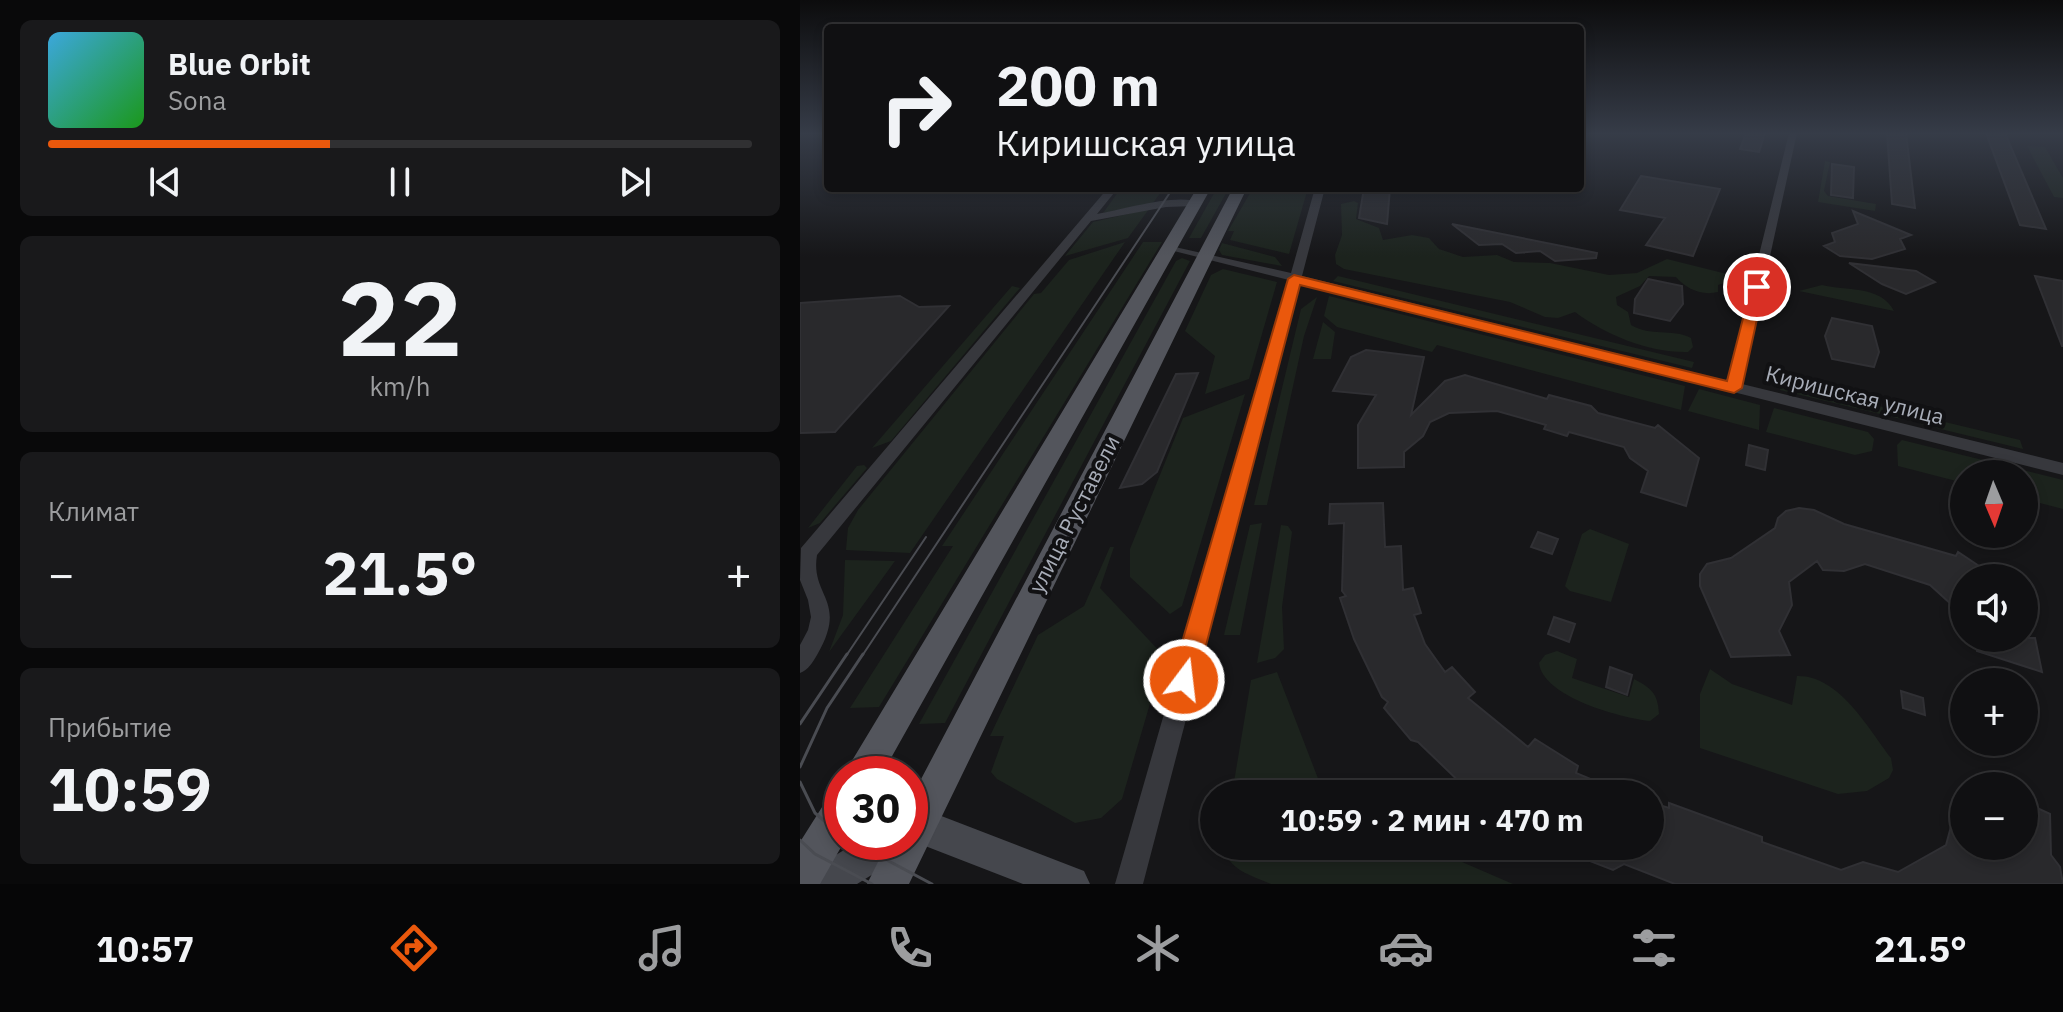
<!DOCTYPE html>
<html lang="ru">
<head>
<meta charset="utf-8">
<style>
	body { margin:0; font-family:"IBM Plex Sans",sans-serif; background:#19191b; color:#f1f3f6; height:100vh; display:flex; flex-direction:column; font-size:30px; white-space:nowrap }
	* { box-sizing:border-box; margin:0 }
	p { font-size:26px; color:#9c9d9f }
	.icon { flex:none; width:44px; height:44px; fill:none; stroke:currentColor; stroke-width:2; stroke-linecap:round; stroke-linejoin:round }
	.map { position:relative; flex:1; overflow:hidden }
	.panel { display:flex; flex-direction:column; gap:20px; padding:20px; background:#09090a; width:800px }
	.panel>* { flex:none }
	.hud { position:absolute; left:24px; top:24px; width:760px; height:168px; border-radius:8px; box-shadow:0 4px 12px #0003,0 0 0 2px #303032; background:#101012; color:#f1f3f6; overflow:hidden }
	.needle { width:52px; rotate:178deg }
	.fabs { position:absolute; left:1150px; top:460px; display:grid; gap:16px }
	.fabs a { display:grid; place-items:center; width:88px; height:88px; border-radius:50%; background:#101012; box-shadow:0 4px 12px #0003,0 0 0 2px #303032; font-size:40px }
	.speed { position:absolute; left:24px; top:756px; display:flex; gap:16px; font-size:40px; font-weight:700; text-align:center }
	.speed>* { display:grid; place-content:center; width:104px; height:104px; border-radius:50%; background:#101012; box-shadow:0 4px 12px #0003,0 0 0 2px #303032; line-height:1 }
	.speed .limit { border:12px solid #d22; background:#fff; color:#111 }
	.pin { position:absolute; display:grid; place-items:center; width:68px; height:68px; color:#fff; margin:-34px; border:4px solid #fff; border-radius:50%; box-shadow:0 2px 8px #0007 }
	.me { position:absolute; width:88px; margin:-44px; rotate:15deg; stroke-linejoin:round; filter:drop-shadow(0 0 6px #0008) }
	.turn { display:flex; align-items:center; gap:28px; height:168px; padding:0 40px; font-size:36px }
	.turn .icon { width:104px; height:104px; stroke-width:2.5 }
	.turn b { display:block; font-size:56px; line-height:68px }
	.big { font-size:60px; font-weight:800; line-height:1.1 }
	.panel .widget { flex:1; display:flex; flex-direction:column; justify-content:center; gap:12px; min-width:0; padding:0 28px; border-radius:12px; background:#19191b }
	.panel .dial { align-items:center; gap:0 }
	.dial b { font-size:104px; line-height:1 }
	.song { display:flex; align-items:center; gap:24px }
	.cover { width:96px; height:96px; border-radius:12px; background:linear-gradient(135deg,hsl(200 70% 55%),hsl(120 70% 35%)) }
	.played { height:8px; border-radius:4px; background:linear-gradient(90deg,#ea580c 40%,#303032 40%) }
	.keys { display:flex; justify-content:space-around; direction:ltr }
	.heat { display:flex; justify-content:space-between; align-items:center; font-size:44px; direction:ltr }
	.trip { position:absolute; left:400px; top:780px; width:464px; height:80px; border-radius:40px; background:#101012; box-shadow:0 4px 12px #0003,0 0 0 2px #303032; font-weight:800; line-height:80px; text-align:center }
	.menu { display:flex; height:128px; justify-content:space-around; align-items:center; background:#060607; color:#9c9d9f }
	.menu .icon { width:56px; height:56px }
	.menu .active { color:#ea580c }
	.menu b { font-size:36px; color:#f1f3f6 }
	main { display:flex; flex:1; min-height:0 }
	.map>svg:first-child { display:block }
</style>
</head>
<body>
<main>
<section class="panel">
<div class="widget">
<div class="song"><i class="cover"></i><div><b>Blue Orbit</b><p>Sona</p></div></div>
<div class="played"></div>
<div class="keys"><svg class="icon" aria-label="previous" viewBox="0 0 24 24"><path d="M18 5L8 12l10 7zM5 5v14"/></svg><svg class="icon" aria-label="pause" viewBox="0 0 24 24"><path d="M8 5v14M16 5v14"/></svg><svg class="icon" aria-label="next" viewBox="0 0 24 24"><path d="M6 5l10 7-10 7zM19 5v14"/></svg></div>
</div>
<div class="widget dial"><b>22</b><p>km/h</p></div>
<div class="widget"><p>Климат</p>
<div class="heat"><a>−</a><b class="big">21.5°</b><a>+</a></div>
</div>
<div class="widget"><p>Прибытие</p><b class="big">10:59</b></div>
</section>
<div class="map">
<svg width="1263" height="884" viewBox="0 0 1263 884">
	<rect width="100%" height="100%" fill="#161618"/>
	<path fill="#1c231d" d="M1227 146 1245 147 1263 178V198L1254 197Z
		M1025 161 1030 162 1024 191 1028 196 1076 204 1075 211 1018 202Z
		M321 188H364L353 203 303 213Z
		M417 188H429L401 238H389Z
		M453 188H508L489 254 430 240 434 231H428Z
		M554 201 558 203 556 219 579 228 583 240 612 235 629 238 639 249 663 257 697 255 714 262 750 263 809 275 837 273 867 259 927 274 933 280 918 285V292C902 296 886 289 876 277L849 276 840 286 816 297 817 305 828 312 831 325C851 337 871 328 891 338L893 347 888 352C849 353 806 335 775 312L758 318 745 317 710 302 544 269 536 264 535 255 542 235 541 204Z
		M349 209 328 238 265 256 293 222Z
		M325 242 110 553 46 550 48 528 58 510 234 294 241 293 269 260Z
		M343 242H362L79 707 50 708 153 546H142Z
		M422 243 475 257 482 266 422 255 419 250Z
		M382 258 390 261 145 723 119 724 376 261Z
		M423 269 477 282 449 379 405 394 415 356 385 331 411 275Z
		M538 276 894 362 892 368 533 281Z
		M1022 285C1045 291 1081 285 1094 311L999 291Z
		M212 286 220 288 91 441 72 448Z
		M529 296 885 386 881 410 637 345 632 352 537 327 524 316Z
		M517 297 504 336 467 505H454L501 309Z
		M523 322 535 332 531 359H513Z
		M981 383 1104 412 1105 420 980 390Z
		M899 389 960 405 959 430 888 411Z
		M445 394 382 606 370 614 330 577V549L383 418Z
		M974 408 1068 432 1074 439 1072 451 1055 455 966 432Z
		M1120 416 1220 440 1223 449 1120 424Z
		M1102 440 1263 480V509L1224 499V474H1164V483L1098 466 1097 445Z
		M64 465 67 468 20 523 8 528 57 466Z
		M462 523 440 635H424L450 525Z
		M481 525 488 526 492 532 482 607 484 649 475 658 457 663Z
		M790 529 829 544 811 602 770 591 765 586 782 534Z
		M310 547H314L300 588 364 656 322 799 301 818 275 823 197 779 191 772 204 736H190L238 635 284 606Z
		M45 560 95 561 29 652 43 615Z
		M757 651 777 659 772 678 829 697 834 679C851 688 858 693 859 714L850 721C821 718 743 697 739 663L745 655Z
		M910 669 932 684 992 705 997 676C1039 675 1068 728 1091 758L1093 770 1089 778 1067 791 1038 794 900 748V694Z
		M477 672 524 794H432L451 680Z
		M425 846H625L713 884H471C453 876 425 869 425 846Z"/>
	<path fill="#29292c" stroke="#303034" stroke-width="2" d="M946 133H965L959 152 940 149Z
		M1087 133H1106L1115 208 1092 204Z
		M1186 133H1205L1246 229 1220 225Z
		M1032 164 1054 167 1053 198 1031 195Z
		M841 176 920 189 893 256 846 245 865 218 820 210Z
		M564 188H590L587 224 559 218Z
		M1053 211 1111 235 1100 239 1105 249 1072 259 1040 256 1024 246 1035 242 1032 233 1058 224Z
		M652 224 797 253 796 258 755 261 740 251 716 253 702 244 679 245Z
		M1049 263 1116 271 1135 282 1106 294 1082 284Z
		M1235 276 1263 281V346H1262Z
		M848 279 882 286 883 304 870 321 834 313 835 299Z
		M100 296 119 307 149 306 35 432 0 433V303Z
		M1032 318 1072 326 1079 352 1074 367 1032 359 1025 336Z
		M566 350 624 357 611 415 645 381 665 375 747 399 749 395 791 406 798 413 855 428 858 425 899 458 886 506 841 492 848 471 830 458 824 447 769 432 767 436 744 429 746 425 697 411 649 413 630 422 623 436 604 452V467L558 468V425L576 395 533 391 551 357Z
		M398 373 357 472 342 484 320 488 376 374Z
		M949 445 968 450 965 470 946 465Z
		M583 503 585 547 601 546 603 590 613 588 621 613 614 615 625 644 645 672 652 667 675 692 668 698 728 747 735 739 778 766 776 773 826 794 670 792 618 742 611 740 584 708 588 702 582 697 554 639 540 598 546 596 542 591 544 523 529 524 530 504Z
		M999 508 1014 510 1044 524 1156 556 1158 552 1197 578H1164V616L1130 585 1065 564 1044 571 1023 570 1017 561 989 582 992 605 979 631 990 655 931 657 900 586V574L907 564 931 558 975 528 978 518 986 511Z
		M738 532 758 539 752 554 731 547Z
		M754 617 775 624 769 642 748 634Z
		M1175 638H1235L1242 672 1177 651Z
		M810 667 832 675 827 695 806 687Z
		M1101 691 1123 698 1125 715 1103 708Z
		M1159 797 1164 798V846H1224V802L1250 814 1251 855 1260 867 1263 884H875L824 864 813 870 754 847 850 846V802L869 808V803L962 837V842L1041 870 1063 862 1098 872 1146 845Z"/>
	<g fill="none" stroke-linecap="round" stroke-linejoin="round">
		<path fill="#37383d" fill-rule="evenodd" d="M989 133H997L942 384 1263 463V475L500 283 343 884H315L489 280 366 249V245L491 273 515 188H525L502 276 928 381Z
			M308 188H318L297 214C321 210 380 192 400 203L395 206 366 207 291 221 17 555C10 597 49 600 17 655 12 663 9 669 0 673V645L8 630 11 617 8 600 0 580 1 548Z"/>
		<path fill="#45474d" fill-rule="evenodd" d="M118 807 284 871 290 884H223L120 844 107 847 104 855 57 884H4L10 871 57 842H110V811Z"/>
		<path fill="#53555c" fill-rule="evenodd" d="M397 188H411L82 774H44Z
			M433 188H447L109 884H67L88 842H110V800Z
			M42 790 44 842 20 884H0V842L29 796Z"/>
		<path stroke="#4a4c52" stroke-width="2" d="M46 656 126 537
			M62 656 373 188"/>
		<path stroke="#4a4c52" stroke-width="3" d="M0 724 47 654
			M0 767 27 708 63 654
			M0 782 15 813 42 836
			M0 840 15 854 72 884
			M53 842 132 884"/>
	</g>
	<linearGradient id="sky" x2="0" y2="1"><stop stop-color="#0c0c0d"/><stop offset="0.52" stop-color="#363c48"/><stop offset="1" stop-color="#363c48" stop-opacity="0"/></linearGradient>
	<rect width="1263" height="257" fill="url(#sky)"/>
	<path fill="#ea580c" stroke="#983908" stroke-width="2" d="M494 275 927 381 951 287 957 283 964 287 942 388 934 393 500 285 397 680 393 689 384 692 375 689 371 680 488 279Z"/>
	<g text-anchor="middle" stroke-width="8" stroke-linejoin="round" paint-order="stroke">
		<g font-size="22" fill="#a8adb8" stroke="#111113">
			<text transform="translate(1055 395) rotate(14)" y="8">Киришская улица</text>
			<text transform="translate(274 514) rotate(-63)" y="8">улица Руставели</text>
		</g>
	</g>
</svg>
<div class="fabs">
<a><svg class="needle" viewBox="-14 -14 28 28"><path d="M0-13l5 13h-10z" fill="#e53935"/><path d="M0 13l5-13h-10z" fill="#9c9d9f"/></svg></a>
<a><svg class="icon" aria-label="sound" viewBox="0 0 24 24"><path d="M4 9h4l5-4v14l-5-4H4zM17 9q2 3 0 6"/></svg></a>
<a>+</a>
<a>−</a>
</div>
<div class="speed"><div class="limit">30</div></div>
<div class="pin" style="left:957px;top:287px;background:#d93025"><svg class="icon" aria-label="arrive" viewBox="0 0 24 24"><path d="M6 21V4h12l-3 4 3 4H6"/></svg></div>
<svg class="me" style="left:384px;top:680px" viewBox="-20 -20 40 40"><circle r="17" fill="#ea580c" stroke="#fff" stroke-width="3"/><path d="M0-11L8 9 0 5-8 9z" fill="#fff"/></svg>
<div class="trip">10:59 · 2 мин · 470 m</div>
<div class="hud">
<div class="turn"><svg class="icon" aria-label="right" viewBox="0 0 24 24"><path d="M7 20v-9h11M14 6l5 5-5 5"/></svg><div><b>200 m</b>Киришская улица</div></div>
</div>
</div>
</main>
<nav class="menu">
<b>10:57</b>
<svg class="icon active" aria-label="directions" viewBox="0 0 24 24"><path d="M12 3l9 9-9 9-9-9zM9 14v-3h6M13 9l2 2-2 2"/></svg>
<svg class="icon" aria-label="music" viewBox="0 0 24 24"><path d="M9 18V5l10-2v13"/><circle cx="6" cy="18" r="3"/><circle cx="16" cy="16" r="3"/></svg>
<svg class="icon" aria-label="phone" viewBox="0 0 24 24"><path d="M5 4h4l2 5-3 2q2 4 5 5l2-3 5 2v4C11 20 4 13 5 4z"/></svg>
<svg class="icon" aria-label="climate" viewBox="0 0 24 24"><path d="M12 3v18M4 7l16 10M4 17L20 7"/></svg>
<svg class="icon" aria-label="car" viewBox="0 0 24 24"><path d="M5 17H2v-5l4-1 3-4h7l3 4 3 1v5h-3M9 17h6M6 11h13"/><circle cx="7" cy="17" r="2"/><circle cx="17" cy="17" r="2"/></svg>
<svg class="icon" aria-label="filters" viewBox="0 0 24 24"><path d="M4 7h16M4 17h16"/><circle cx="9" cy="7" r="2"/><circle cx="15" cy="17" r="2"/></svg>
<b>21.5°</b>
</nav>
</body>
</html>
